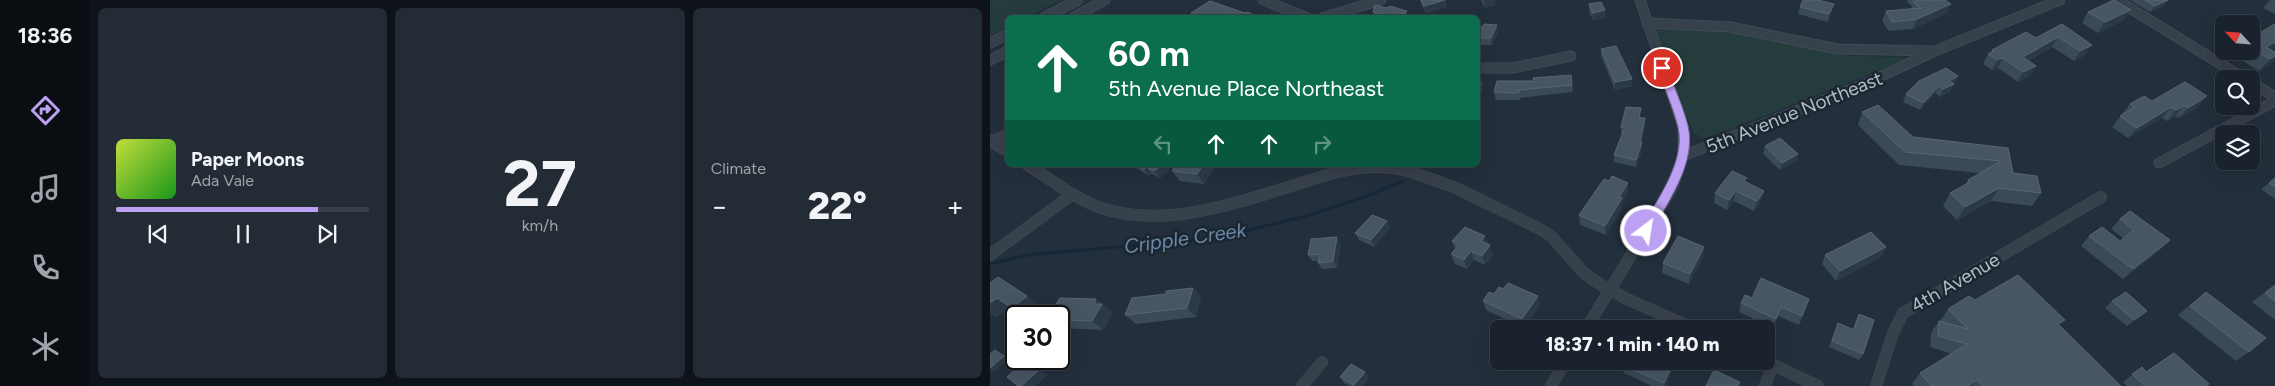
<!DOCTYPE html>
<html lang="en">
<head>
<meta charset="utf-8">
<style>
	body { margin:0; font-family:Figtree,sans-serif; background:#232b35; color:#f1f3f6; height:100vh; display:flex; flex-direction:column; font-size:19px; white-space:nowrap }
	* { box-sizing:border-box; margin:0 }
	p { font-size:16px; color:#9fa4aa }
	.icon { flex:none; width:28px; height:28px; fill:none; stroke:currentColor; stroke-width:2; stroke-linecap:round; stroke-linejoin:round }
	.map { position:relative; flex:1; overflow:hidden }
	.details { display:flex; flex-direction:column; gap:8px; padding:8px; background:#0e1319; width:900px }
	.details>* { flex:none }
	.hud { position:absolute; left:15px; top:15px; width:475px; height:152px; border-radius:8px; box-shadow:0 5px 20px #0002,0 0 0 1px #384049; background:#0b6e4f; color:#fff; overflow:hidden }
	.needle { width:32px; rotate:296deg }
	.tools { position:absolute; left:1225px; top:15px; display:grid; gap:10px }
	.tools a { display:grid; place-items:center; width:45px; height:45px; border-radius:8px; background:#1a232d; box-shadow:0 5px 20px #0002,0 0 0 1px #384049; font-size:25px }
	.speed { position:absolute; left:15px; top:305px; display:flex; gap:10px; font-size:25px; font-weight:700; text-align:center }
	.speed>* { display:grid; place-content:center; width:65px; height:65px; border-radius:50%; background:#1a232d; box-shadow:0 5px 20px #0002,0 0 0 1px #384049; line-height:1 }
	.speed .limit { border:2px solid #111; border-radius:8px; background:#fff; color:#111 }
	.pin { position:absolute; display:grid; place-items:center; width:42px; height:42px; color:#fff; margin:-21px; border:2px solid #fff; border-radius:50%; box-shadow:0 1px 5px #0007 }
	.me { position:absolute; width:55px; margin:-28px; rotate:31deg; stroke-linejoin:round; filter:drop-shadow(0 0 4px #0008) }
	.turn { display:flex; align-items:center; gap:18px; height:105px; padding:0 20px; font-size:22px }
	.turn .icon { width:65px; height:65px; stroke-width:2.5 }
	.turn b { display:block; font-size:35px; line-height:42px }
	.lanes { display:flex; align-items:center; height:48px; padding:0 20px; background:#0003; justify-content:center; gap:25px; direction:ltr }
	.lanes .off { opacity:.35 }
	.big { font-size:38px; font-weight:800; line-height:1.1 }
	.details .widget { flex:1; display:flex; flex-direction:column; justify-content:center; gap:8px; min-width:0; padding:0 18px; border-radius:8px; background:#232b35 }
	.details .dial { align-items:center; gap:0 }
	.dial b { font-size:65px; line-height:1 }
	.song { display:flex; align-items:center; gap:15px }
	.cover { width:60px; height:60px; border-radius:8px; background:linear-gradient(135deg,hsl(70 70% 55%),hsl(120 70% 35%)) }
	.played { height:5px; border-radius:2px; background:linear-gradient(90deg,#bca0f2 80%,#384049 80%) }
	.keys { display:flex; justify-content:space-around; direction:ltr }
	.heat { display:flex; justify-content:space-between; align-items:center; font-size:28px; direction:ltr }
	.details .tiles { flex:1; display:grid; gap:8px; grid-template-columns:repeat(3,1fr) }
	.trip { position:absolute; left:500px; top:320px; width:285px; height:50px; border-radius:8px; background:#1a232d; box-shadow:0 5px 20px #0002,0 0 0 1px #384049; font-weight:800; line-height:50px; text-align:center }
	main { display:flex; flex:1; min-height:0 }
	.tabs { display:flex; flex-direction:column; width:90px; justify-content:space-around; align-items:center; background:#0a0e12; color:#9fa4aa }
	.tabs .icon { width:35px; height:35px }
	.tabs .active { color:#bca0f2 }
	.tabs b { font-size:22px; color:#f1f3f6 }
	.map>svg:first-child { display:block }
</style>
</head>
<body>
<main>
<nav class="tabs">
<b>18:36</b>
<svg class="icon active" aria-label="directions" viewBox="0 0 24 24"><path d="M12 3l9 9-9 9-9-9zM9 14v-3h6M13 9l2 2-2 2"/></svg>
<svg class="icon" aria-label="music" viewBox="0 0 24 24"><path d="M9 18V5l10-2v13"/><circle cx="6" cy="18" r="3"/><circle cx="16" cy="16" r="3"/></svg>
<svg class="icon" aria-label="phone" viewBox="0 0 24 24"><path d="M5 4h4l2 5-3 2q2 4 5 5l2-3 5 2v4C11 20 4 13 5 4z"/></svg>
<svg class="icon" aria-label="climate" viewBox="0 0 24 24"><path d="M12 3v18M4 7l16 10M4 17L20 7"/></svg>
</nav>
<section class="details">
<div class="tiles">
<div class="widget">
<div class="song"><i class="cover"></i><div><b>Paper Moons</b><p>Ada Vale</p></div></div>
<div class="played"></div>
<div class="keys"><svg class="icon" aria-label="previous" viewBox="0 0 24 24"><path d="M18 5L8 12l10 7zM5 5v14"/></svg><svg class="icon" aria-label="pause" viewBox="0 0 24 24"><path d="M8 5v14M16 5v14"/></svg><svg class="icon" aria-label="next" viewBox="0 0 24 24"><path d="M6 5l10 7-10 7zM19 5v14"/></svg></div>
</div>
<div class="widget dial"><b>27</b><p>km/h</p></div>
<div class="widget"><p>Climate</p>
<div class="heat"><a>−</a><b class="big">22°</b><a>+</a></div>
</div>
</div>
</section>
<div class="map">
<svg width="1285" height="386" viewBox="0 0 1285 386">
	<rect width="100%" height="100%" fill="#232f3c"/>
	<path fill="#253c3d" d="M0 0H72L36 17 18 18 17 27 0 36Z
		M658 26 740 29 859 56 911 57 915 60 715 139 704 133Z"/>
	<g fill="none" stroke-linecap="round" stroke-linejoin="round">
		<path stroke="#16273a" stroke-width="3" d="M0 264 38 255 227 238 316 216 377 196 413 181"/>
		<defs>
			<path id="minor-far1" d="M273 0 318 18
				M650 0 693 127V156
				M1127 0 1255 79
				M53 18 88 0
				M82 18 115 0
				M332 18 391 0
				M657 23 740 27 848 49 942 51
				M0 43 18 34
				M0 60 18 51
				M488 68H523L581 56
				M1261 82 1285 97
				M0 141 18 152
				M0 141 18 135
				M1169 163 1285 101
				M37 165 47 172
				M351 172C375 166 397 166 421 172
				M688 172 693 156 881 81 945 51 1070 0"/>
			<path id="minor" d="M46 170C65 183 85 198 108 207 188 235 279 189 356 170
				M416 170 466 188 548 228 561 236 594 273 611 285 637 299 705 329
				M0 255 83 194
				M596 329 683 186 688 170
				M775 361 828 386
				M312 386 332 362
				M561 386 576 361
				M775 386 783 365
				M886 386 903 333 913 313 1111 197"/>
		</defs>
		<use href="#minor-far1" stroke="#404a55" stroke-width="11"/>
		<use href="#minor" stroke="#404a55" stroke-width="12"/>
		<use href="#minor-far1" stroke="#37414c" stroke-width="9"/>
		<use href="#minor" stroke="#37414c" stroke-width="11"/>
	</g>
	<path fill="#3b4a58" d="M430 0H455L457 7 436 13 432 6Z
		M491 0H505V5L495 8Z
		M918 0H955L957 13 923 29 899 31 892 21 896 11 921 9 922 6 917 2Z
		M1140 0H1178L1173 6 1160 12Z
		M1280 0H1285V14L1273 8Z
		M599 5 615 18 603 20 599 12Z
		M810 7 842 11 838 22 808 14Z
		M397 8 417 11V14L385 18 383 12Z
		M1098 12 1134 20 1108 33 1092 23Z
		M201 13H255L269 18H204Z
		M1072 24 1095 55 1084 61 1062 47 1038 61 1040 76 1028 82 1008 68 1002 70 993 64 998 54 1000 53 1002 50 1046 38Z
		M1285 24V47L1281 50 1285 52 1278 66 1269 71 1236 51H1261V38Z
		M488 27 508 33 502 45H488Z
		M1234 43V50L1230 48Z
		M611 49 642 86 625 90 611 56Z
		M581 75 583 92 530 98V100H506L504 92 544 81Z
		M968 76 964 84H963L960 92 950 97 945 93 930 110 913 102 916 94Z
		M1234 82V97L1224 91 1231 84Z
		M1162 101 1208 107 1189 118 1185 116 1177 121 1172 118 1138 138 1122 127 1140 104Z
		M872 112 923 137 1018 148 1023 173 1051 193 1042 206 1001 201 967 220 953 206 960 193 974 186 978 180 990 173 909 165 868 125Z
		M651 116V118H655V125L651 142 652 150 646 167 624 162V155L633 134H631V127Z
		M775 146 808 154 806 161 790 170 773 154Z
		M141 165H176L180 170 170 178 162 174 159 176Z
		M227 165 214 184 190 181 182 171Z
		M1285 178V199L1271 189 1279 183Z
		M619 181 638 183V193L632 202V208L616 235 590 225 589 215Z
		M756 182 774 191 771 201 764 211 744 201 737 210 724 203 725 193Z
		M1130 219 1180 240 1170 250 1133 279 1091 246 1099 236 1130 241 1133 238 1121 229Z
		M400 228 384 247 369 240 365 233Z
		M462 241 497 244 503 255 495 265 484 260 477 269 465 264 461 254 465 249Z
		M351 244 347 268 332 269 328 263V261H322L318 255Z
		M835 255 891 257 846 281 832 264Z
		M713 256 699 284 672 273 673 263Z
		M0 283 49 305 36 316H34L20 307 7 317 0 313Z
		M1285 285V320L1262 302Z
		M1216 292 1259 352 1246 361 1188 315Z
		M504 294 550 305 534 328 496 310 493 301Z
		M211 297 206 317 146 324 135 315Z
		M762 298 819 299 809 325 788 316 783 328 749 312 751 303Z
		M106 299 123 313 113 330 69 328V316Z
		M985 300 1069 326 1131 386H924L922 384 930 373 962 354 940 347 941 333 949 321 950 322V321L958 309Z
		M1122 301 1150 317 1137 326 1115 308Z
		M869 314 873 354 869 360 839 347 848 323 863 329 866 320Z
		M635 361H680L678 366 681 368 680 376 676 386H662L634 373 633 365Z
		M1152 367 1156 372 1215 386H1137L1133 382Z
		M375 372 379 378 372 386H360L354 383 350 377Z"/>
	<path fill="#2c3a48" d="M455 0 457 7 436 13 434 6Z
		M494 0H505V5L495 8Z
		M1178 0 1173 6 1160 12 1165 6Z
		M844 4 842 11 838 22 839 14Z
		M961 4 957 13 923 29 927 19Z
		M615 10V18L603 20V13Z
		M1141 10 1134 20 1108 33 1115 22Z
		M507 25 508 33 502 45 501 38Z
		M1068 37 1062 47 1028 67 1033 57Z
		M1285 42V47L1272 55 1276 47Z
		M1102 45 1095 55 1084 61 1090 51Z
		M1285 56V59L1278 66 1269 71 1280 59Z
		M1013 58 1008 68 1002 70 1007 60Z
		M1046 66 1040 76 1028 82 1033 72Z
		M968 76 964 84 955 88 959 81Z
		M642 79V86L625 90V82Z
		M492 83 493 90 488 101V90Z
		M964 84 960 92 950 97 953 89Z
		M949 86 945 93 930 110 933 103Z
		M1217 96 1208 107 1189 118 1198 108Z
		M1194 106 1185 116 1177 121 1186 110Z
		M1181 107 1172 118 1138 138 1147 128Z
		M655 118V125L650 149V142Z
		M652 142V150L646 167V160Z
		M808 154 806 161 790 170 792 163Z
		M172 165H176L180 170 170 178 164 171Z
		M213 165H227L214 184 207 174Z
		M156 167 162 174 159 176 154 169Z
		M638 183V193L632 202V208L616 235 615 226 629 197Z
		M1009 188 1001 201 967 220 975 207Z
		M746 191 744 201 737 210 739 200Z
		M774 191 771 201 764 211 767 201Z
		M397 221 400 228 384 247 381 240Z
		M495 236 498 246 491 241Z
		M347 237 351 244 347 268 343 261Z
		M1180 240 1170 250 1133 279 1143 269Z
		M500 245 503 255 495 265 492 256Z
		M714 247 713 256 699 284 700 274Z
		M896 247 891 257 846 281 850 271Z
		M481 251 484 260 477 269 474 260Z
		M203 288 211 297 206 317 197 308Z
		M37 296 49 305 36 316H34L22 308Z
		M548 296 550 305 534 328 532 319Z
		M7 298 20 307 7 317 0 313V303Z
		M106 299 123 313 113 330 102 321 104 304Z
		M791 307 788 316 783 328 786 319Z
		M1157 311 1150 317 1137 326 1144 320Z
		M5 350 18 359 4 372 0 370V368Z
		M36 360 58 375 46 386H31Z
		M677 361H680L674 373 675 365Z
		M681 368 680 376 676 386H674V383Z
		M375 372 379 378 372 386H365L364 385Z
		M987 380 982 386H977Z"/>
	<path fill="#485664" stroke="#586674" d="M431 0H455L434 6Z
		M813 0H828L844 4 839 14 810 7Z
		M928 0H955L961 4 927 19 902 22 896 11 931 8 923 2Z
		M1124 0 1141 10 1115 22 1098 12Z
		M1155 0H1178L1165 6Z
		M220 1 255 13 258 12 269 18H230L228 16 226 18H212L201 13Z
		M611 2 615 10 603 13 599 4Z
		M385 5 397 8 400 6 417 11 412 13 429 18H386L390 14 383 12Z
		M494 24 507 25 501 38H488V27H492Z
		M1072 24 1102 45 1090 51 1068 37 1033 57 1046 66 1033 72 1013 58 1007 60 998 54 1004 51 1002 50 1036 32 1046 38Z
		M1285 24V42L1276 47 1285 52V56L1280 59 1261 49V38Z
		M626 46 642 79 625 82 611 49Z
		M956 68 968 76 959 81 964 84 953 89 949 86 933 103 916 94 929 81Z
		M581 75 582 85 529 90 528 93 504 92 507 81H544L543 78Z
		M488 82 492 83 488 90Z
		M1195 82 1217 96 1198 108 1194 106 1186 110 1181 107 1147 128 1130 116 1145 107 1140 104 1154 96 1162 101Z
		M888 105 923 137 1018 148 1023 173 1047 176 1051 193 1009 188 975 207 960 193 980 182 978 180 1011 161 915 152 872 112Z
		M636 107 651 108 649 118H655L650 142H652L646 160 624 155 635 127H631Z
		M790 138 808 154 792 163 775 146Z
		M147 165H172L164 171 156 167 154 169Z
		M186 165H213L207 174 182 171Z
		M742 171 757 178 754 181 774 191 767 201 746 191 739 200 725 193Z
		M622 176 638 183 629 197 632 198 615 226 589 215 614 179 619 181Z
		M1285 178V187L1279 183Z
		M1140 211 1180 240 1143 269 1099 236 1112 227 1130 241 1144 230 1130 219Z
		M382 215 397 221 381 240 365 233Z
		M475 227 495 236 491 241 500 245 492 256 481 251 474 260 461 254 469 245 462 241Z
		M881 232 896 247 850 271 835 255Z
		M688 236 714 247 700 274 673 263Z
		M347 237 343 261 328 263 330 254 318 255 321 239Z
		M1028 275 1075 320 1068 324 1131 386H993L987 380 977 386H941L930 373 977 344 948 336 949 321 978 329 958 309 979 296 985 300Z
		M8 277 37 296 22 308 7 298 0 303V283Z
		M771 278 819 299 812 316 791 307 786 319 751 303 755 295 762 298Z
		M518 283 548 296 532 319 493 301 499 292 504 294 509 287 513 289Z
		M1285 285V301L1275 293Z
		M203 288 197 308 135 315 142 298 176 294V291Z
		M1136 292 1157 311 1144 320 1122 301Z
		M1216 292 1276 338 1259 352 1200 306Z
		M70 298 106 299 104 304H112L102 321 69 320V316H58Z
		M869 314 884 320 873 354 842 341 848 323 864 330Z
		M5 350 14 356 0 368V354Z
		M1184 353 1219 384 1215 386H1155L1142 374 1152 367 1156 372Z
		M36 360 49 370 31 386H28L17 377Z
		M635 361H677L675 365 681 368 674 383 633 365Z
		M361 364 375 372 364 385 350 377Z
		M724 370 750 382 748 386H716Z"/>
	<path fill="#bca0f2" stroke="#7a689d" d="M672 64 677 68C684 87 693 106 698 126 707 162 677 204 660 234L656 236 650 231C666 200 696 163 688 127 683 107 674 87 667 68Z"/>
	<g text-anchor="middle" stroke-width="5" stroke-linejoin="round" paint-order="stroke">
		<g font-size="19" fill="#b2bcc8" stroke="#1c2631">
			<text transform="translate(804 112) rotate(-22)" y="7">5th Avenue Northeast</text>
			<text transform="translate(965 282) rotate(-30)" y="7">4th Avenue</text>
		</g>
		<g font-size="20" font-style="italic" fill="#6b89a7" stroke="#1c2631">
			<text transform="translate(195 238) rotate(-8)" y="7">Cripple Creek</text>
		</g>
	</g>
</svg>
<div class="tools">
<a><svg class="needle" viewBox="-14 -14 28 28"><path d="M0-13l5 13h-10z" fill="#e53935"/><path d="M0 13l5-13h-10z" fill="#9fa4aa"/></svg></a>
<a><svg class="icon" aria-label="search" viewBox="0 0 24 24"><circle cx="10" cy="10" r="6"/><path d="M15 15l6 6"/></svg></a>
<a><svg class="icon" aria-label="layers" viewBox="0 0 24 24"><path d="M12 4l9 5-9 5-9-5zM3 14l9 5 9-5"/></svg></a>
</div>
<div class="speed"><div class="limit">30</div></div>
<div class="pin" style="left:672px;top:68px;background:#d93025"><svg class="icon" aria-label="arrive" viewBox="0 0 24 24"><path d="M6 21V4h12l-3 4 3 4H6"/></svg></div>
<svg class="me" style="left:656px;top:231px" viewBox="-20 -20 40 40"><circle r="17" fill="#bca0f2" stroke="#fff" stroke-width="3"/><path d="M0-11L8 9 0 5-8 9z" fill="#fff"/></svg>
<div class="trip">18:37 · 1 min · 140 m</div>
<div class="hud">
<div class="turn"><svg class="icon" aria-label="ahead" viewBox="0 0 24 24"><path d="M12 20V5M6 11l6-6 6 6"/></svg><div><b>60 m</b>5th Avenue Place Northeast</div></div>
<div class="lanes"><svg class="icon off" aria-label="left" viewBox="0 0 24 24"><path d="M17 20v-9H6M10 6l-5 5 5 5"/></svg><svg class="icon" aria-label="ahead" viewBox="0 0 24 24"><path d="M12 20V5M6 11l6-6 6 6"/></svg><svg class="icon" aria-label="ahead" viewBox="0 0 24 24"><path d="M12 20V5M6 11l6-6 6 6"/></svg><svg class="icon off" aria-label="right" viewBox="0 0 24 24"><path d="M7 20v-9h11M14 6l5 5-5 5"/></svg></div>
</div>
</div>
</main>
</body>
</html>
